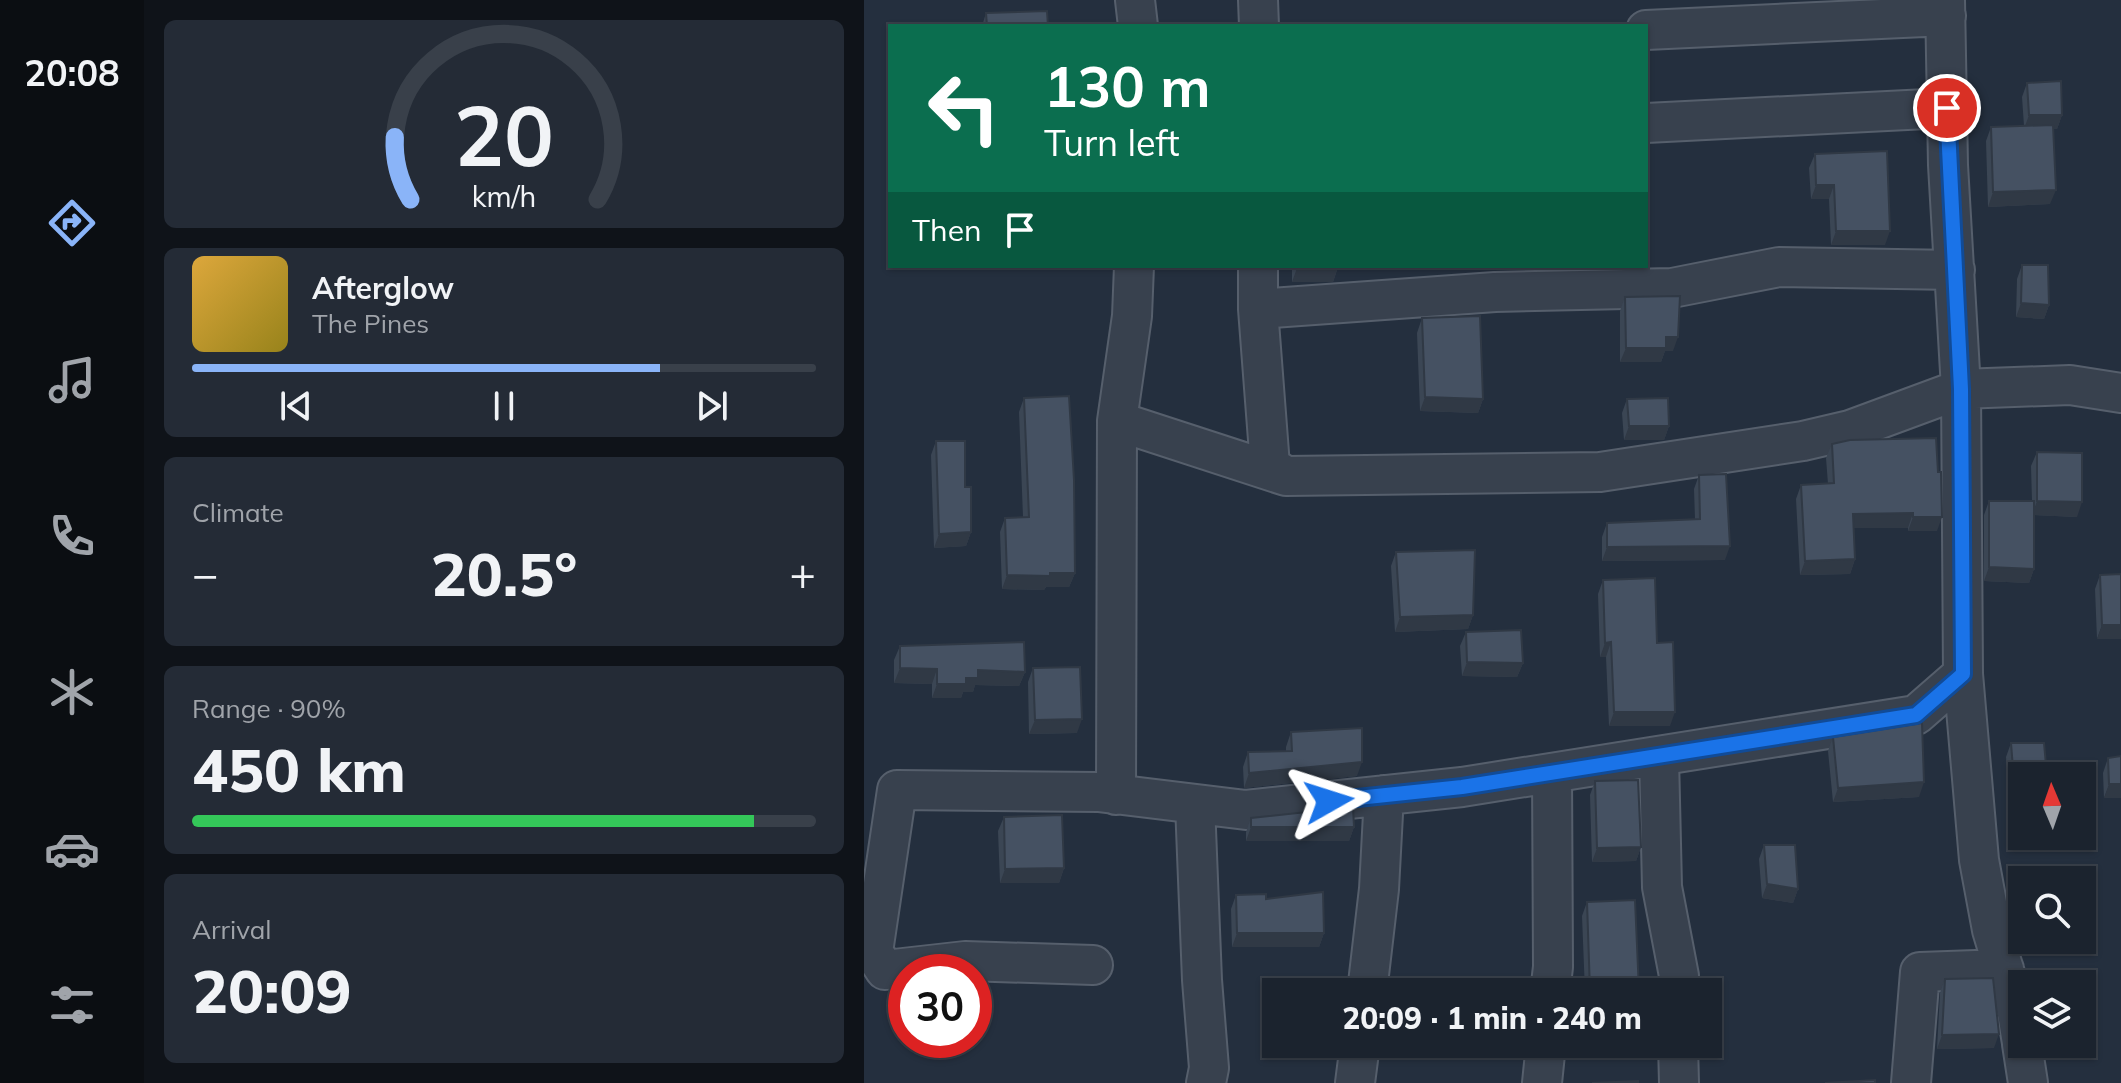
<!DOCTYPE html>
<html lang="en">
<head>
<meta charset="utf-8">
<style>
	body { margin:0; font-family:Mulish,sans-serif; background:#242b36; color:#f1f3f6; height:100vh; display:flex; flex-direction:column; font-size:30px; white-space:nowrap }
	* { box-sizing:border-box; margin:0 }
	p { font-size:26px; color:#a0a4aa }
	.icon { flex:none; width:44px; height:44px; fill:none; stroke:currentColor; stroke-width:2; stroke-linecap:round; stroke-linejoin:round }
	.map { position:relative; flex:1; overflow:hidden }
	.side { display:flex; flex-direction:column; gap:20px; padding:20px; background:#0f1319; width:720px }
	.side>* { flex:none }
	.guide { position:absolute; left:24px; top:24px; width:760px; height:244px; border-radius:0px; box-shadow:0 2px 6px #0004,0 0 0 2px #39404a; background:#0b6e4f; color:#fff; overflow:hidden }
	.needle { width:52px; rotate:358deg }
	.fabs { position:absolute; left:1144px; top:762px; display:grid; gap:16px }
	.fabs a { display:grid; place-items:center; width:88px; height:88px; border-radius:0px; background:#1b232e; box-shadow:0 2px 6px #0004,0 0 0 2px #39404a; font-size:40px }
	.speed { position:absolute; left:24px; top:954px; display:flex; gap:16px; font-size:40px; font-weight:700; text-align:center }
	.speed>* { display:grid; place-content:center; width:104px; height:104px; border-radius:50%; background:#1b232e; box-shadow:0 2px 6px #0004,0 0 0 2px #39404a; line-height:1 }
	.speed .limit { border:12px solid #d22; background:#fff; color:#111 }
	.pin { position:absolute; display:grid; place-items:center; width:68px; height:68px; color:#fff; margin:-34px; border:4px solid #fff; border-radius:50%; box-shadow:0 2px 8px #0007 }
	.me { position:absolute; width:88px; margin:-44px; rotate:84deg; stroke-linejoin:round; filter:drop-shadow(0 0 6px #0008) }
	.turn { display:flex; align-items:center; gap:28px; height:168px; padding:0 24px; font-size:36px }
	.turn .icon { width:104px; height:104px; stroke-width:2.5 }
	.turn b { display:block; font-size:56px; line-height:68px }
	.then { display:flex; align-items:center; height:76px; padding:0 24px; background:#0003; gap:16px; font-size:30px }
	.big { font-size:60px; font-weight:800; line-height:1.1 }
	.side .card { flex:1; display:flex; flex-direction:column; justify-content:center; gap:12px; min-width:0; padding:0 28px; border-radius:12px; background:#242b36 }
	.side .dial { align-items:center; gap:0 }
	.dial svg { height:208px; overflow:visible; fill:none; stroke:#39404a; stroke-width:7; stroke-linecap:round; text-anchor:middle }
	.dial text { fill:#f1f3f6; stroke:none }
	.song { display:flex; align-items:center; gap:24px }
	.cover { width:96px; height:96px; border-radius:12px; background:linear-gradient(135deg,hsl(40 70% 55%),hsl(50 70% 35%)) }
	.played { height:8px; border-radius:4px; background:linear-gradient(90deg,#8ab4f8 75%,#39404a 75%) }
	.keys { display:flex; justify-content:space-around; direction:ltr }
	.heat { display:flex; justify-content:space-between; align-items:center; font-size:44px; direction:ltr }
	.charge { height:12px; border-radius:6px; background:linear-gradient(90deg,#34c759 90%,#39404a 0) }
	.trip { position:absolute; left:398px; top:978px; width:460px; height:80px; border-radius:0px; background:#1b232e; box-shadow:0 2px 6px #0004,0 0 0 2px #39404a; font-weight:800; line-height:80px; text-align:center }
	main { display:flex; flex:1; min-height:0 }
	.dock { display:flex; flex-direction:column; width:144px; justify-content:space-around; align-items:center; background:#0b0e12; color:#a0a4aa }
	.dock .icon { width:56px; height:56px }
	.dock .active { color:#8ab4f8 }
	.dock b { font-size:36px; color:#f1f3f6 }
	.map>svg:first-child { display:block }
</style>
</head>
<body>
<main>
<nav class="dock">
<b>20:08</b>
<svg class="icon active" aria-label="directions" viewBox="0 0 24 24"><path d="M12 3l9 9-9 9-9-9zM9 14v-3h6M13 9l2 2-2 2"/></svg>
<svg class="icon" aria-label="music" viewBox="0 0 24 24"><path d="M9 18V5l10-2v13"/><circle cx="6" cy="18" r="3"/><circle cx="16" cy="16" r="3"/></svg>
<svg class="icon" aria-label="phone" viewBox="0 0 24 24"><path d="M5 4h4l2 5-3 2q2 4 5 5l2-3 5 2v4C11 20 4 13 5 4z"/></svg>
<svg class="icon" aria-label="climate" viewBox="0 0 24 24"><path d="M12 3v18M4 7l16 10M4 17L20 7"/></svg>
<svg class="icon" aria-label="car" viewBox="0 0 24 24"><path d="M5 17H2v-5l4-1 3-4h7l3 4 3 1v5h-3M9 17h6M6 11h13"/><circle cx="7" cy="17" r="2"/><circle cx="17" cy="17" r="2"/></svg>
<svg class="icon" aria-label="filters" viewBox="0 0 24 24"><path d="M4 7h16M4 17h16"/><circle cx="9" cy="7" r="2"/><circle cx="15" cy="17" r="2"/></svg>
</nav>
<section class="side">
<div class="card dial"><svg viewBox="0 0 100 80">
<path d="M14 69A42 42 0 1 1 86 69"/>
<path d="M14 69A42 42 0 0 1 8 45" stroke="#8ab4f8"/>
<text x="50" y="56" font-size="32" font-weight="700">20</text>
<text x="50" y="72" font-size="11">km/h</text>
</svg></div>
<div class="card">
<div class="song"><i class="cover"></i><div><b>Afterglow</b><p>The Pines</p></div></div>
<div class="played"></div>
<div class="keys"><svg class="icon" aria-label="previous" viewBox="0 0 24 24"><path d="M18 5L8 12l10 7zM5 5v14"/></svg><svg class="icon" aria-label="pause" viewBox="0 0 24 24"><path d="M8 5v14M16 5v14"/></svg><svg class="icon" aria-label="next" viewBox="0 0 24 24"><path d="M6 5l10 7-10 7zM19 5v14"/></svg></div>
</div>
<div class="card"><p>Climate</p>
<div class="heat"><a>−</a><b class="big">20.5°</b><a>+</a></div>
</div>
<div class="card"><p>Range · 90%</p><b class="big">450 km</b><div class="charge"></div></div>
<div class="card"><p>Arrival</p><b class="big">20:09</b></div>
</section>
<div class="map">
<svg width="1257" height="1083" viewBox="0 0 1257 1083">
	<rect width="100%" height="100%" fill="#242f3e"/>
	<g fill="none" stroke-linecap="round" stroke-linejoin="round">
		<defs>
			<path id="minor" d="M271 0 274 26
				M394 0 395 26
				M1081 0 1084 165 1097 389 1099 674 1115 860 1128 930 1153 1013 1158 1043
				M782 30 1082 16
				M782 123 1083 108
				M394 266V309L406 466 422 476 736 472 939 441 986 430 1097 389 1206 385 1257 393
				M394 309 631 292 808 288 915 267 1091 270
				M253 421 268 316 270 266
				M795 757 798 887 815 976V992
				M252 795 253 421 422 476
				M331 804 338 980 345 1068 342 1083
				M229 965 101 961 21 970 9 952 33 790 234 792 382 810 598 787 1052 715 1099 674
				M503 992 515 889 520 795
				M686 992 689 967 688 773
				M814 1044 815 1083
				M1158 1044 1164 1083
				M491 1083 496 1044
				M678 1083 682 1044
				M1047 1083 1056 972 1140 969"/>
		</defs>
		<use href="#minor" stroke="#565f6c" stroke-width="42"/>
		<use href="#minor" stroke="#38414e" stroke-width="38"/>
	</g>
	<path fill="#3b4654" d="M122 13 184 26H118Z
		M1163 83 1198 115 1193 129H1189L1186 204 1124 207 1122 141 1127 127 1160 126 1158 97Z
		M951 154 1021 245H967L965 199H947L945 168Z
		M1158 265 1185 305 1180 319 1152 317 1153 279Z
		M428 266H474V267L469 282H428Z
		M761 297 809 351H801L797 362H756V311Z
		M558 318 619 399 614 413 556 411 553 333Z
		M160 398 211 573 205 587H182L180 590 138 589 136 532 141 518 159 517 155 412Z
		M763 399 805 426 800 440H760L758 413Z
		M72 441 101 487 107 532 102 546 70 548 67 455Z
		M968 444 1073 531H1044V528H990L991 559 986 574 936 575 932 499 937 485 964 484 962 458Z
		M1173 452 1213 517 1170 515V569L1165 583 1120 581V515L1125 501H1168L1167 466Z
		M835 475 861 560 738 561V537L743 523 831 519 830 489Z
		M532 552 609 615 604 629 531 632 527 566Z
		M1257 574 1233 639 1231 589 1236 575Z
		M739 580 793 643 806 726H745L742 657H736L734 594Z
		M602 632 659 663 653 677 598 676 596 646Z
		M36 646 161 672 155 686 111 685 109 692H99L97 698H68V684L30 683V660Z
		M169 668 213 733 165 734 164 682Z
		M427 732 493 776 380 788 379 767 384 752 422 751V747Z
		M969 737 1055 797 969 802 964 751Z
		M1147 743 1158 776V794L1144 795 1142 757Z
		M1257 756 1240 798 1239 773 1244 758Z
		M731 781 777 847 772 861 728 862 726 795Z
		M140 817 200 868 195 883H136L134 831Z
		M387 818 490 827 485 841H382V832Z
		M900 845 934 889 929 903 898 898 895 859Z
		M372 895 402 899 460 933 455 947H368L367 909Z
		M723 902 775 991V992H721L718 916Z
		M1081 979 1130 1048 1073 1049 1076 993Z"/>
	<path fill="#303945" d="M1165 115H1198L1193 129H1160Z
		M952 185H970L965 199H947Z
		M1192 190 1186 204 1124 207 1129 192Z
		M972 231H1026L1021 245H967Z
		M474 267 469 282H428L433 268Z
		M1157 303 1185 305 1180 319 1152 317Z
		M802 337H814L809 351H801L797 362H756L762 348Z
		M561 397 619 399 614 413 556 411Z
		M765 426H805L800 440H760Z
		M1173 501 1218 502 1213 517 1168 515Z
		M1049 513 1044 528H984L989 514Z
		M1049 517H1078L1073 531H1044Z
		M107 532 102 546 70 548 75 534Z
		M866 546 861 560 738 561 743 547Z
		M991 559 986 574 936 575 941 561Z
		M1125 567 1170 569 1165 583 1120 581Z
		M186 573H211L205 587H182L180 590 138 589 143 575Z
		M609 615 604 629 531 632 536 617Z
		M1238 625H1257V639H1233Z
		M747 642 742 657H736L741 643Z
		M603 662 659 663 653 677 598 676Z
		M36 668 73 669 68 684 30 683Z
		M114 670 161 672 155 686 111 685 109 692H99L97 698H68L73 684 102 678Z
		M750 712H811L806 726H745Z
		M218 719 213 733 165 734 171 720Z
		M498 762 493 776 380 788 385 773Z
		M1158 780V794L1144 795 1150 781Z
		M1060 782 1055 797 969 802 974 788Z
		M1245 784H1257V798H1240Z
		M387 827H490L485 841H382Z
		M777 847 772 861 728 862 733 848Z
		M200 868 195 883H136L141 869Z
		M903 884 934 889 929 903 898 898Z
		M373 933H460L455 947H368Z
		M1135 1034 1130 1048 1073 1049 1078 1035Z"/>
	<path fill="#455162" stroke="#303945" stroke-width="2" d="M183 11 184 26H123L122 13Z
		M1197 81 1198 115H1165L1163 83Z
		M1189 125 1192 190 1129 192 1127 127Z
		M1023 151 1026 231H972L970 185H952L951 154Z
		M1158 265H1184L1185 305 1157 303Z
		M433 266H474V267L433 268Z
		M816 296 814 337H802V348H762L761 297Z
		M616 316 619 399 561 397 558 318Z
		M205 396 210 480 211 573H186V576L143 575 141 518 165 517 160 398Z
		M804 398 805 426H765L763 399Z
		M1072 438 1074 472H1077L1078 517H1049V513L989 514 991 559 941 561 937 485 970 483 968 444 986 440Z
		M72 441H101V487H107V532L75 534Z
		M1173 452 1218 453V502L1173 501Z
		M862 474 866 546 743 547V523L836 519 835 475Z
		M1125 501H1170V569L1125 567Z
		M611 550 609 615 536 617 532 552Z
		M1257 574V625H1238L1236 575Z
		M791 578 793 643 809 642 811 712H750L747 642 741 643 739 580Z
		M657 630 659 663 603 662 602 632Z
		M160 642 161 672 114 670V678H102V684H73V669L36 668V646Z
		M216 667 218 719 171 720 169 668Z
		M1058 723 1060 782 974 788 969 737Z
		M498 728V762L385 773 384 752 428 751 427 732Z
		M1147 743H1180L1183 776H1158V780L1150 781Z
		M1257 756V784H1245L1244 758Z
		M774 780 777 847 733 848 731 781Z
		M489 807 490 827H387V818Z
		M198 815 200 868 141 869 140 817Z
		M900 845H931L934 889 903 884Z
		M459 892 460 933H373L372 895 402 894V899Z
		M771 900 775 991H726L723 902Z
		M1129 978 1135 1034 1078 1035 1081 979Z
		M1011 1080V1083H961Z
		M774 1081V1083H728Z"/>
	<g fill="none" stroke-linecap="round" stroke-linejoin="round">
		<defs>
			<path id="route" d="M465 801 598 787 1052 715 1099 674 1097 389 1083 108"/>
		</defs>
		<use href="#route" stroke="#114b97" stroke-width="20"/>
		<use href="#route" stroke="#1a73e8" stroke-width="14"/>
	</g>
</svg>
<div class="fabs">
<a><svg class="needle" viewBox="-14 -14 28 28"><path d="M0-13l5 13h-10z" fill="#e53935"/><path d="M0 13l5-13h-10z" fill="#a0a4aa"/></svg></a>
<a><svg class="icon" aria-label="search" viewBox="0 0 24 24"><circle cx="10" cy="10" r="6"/><path d="M15 15l6 6"/></svg></a>
<a><svg class="icon" aria-label="layers" viewBox="0 0 24 24"><path d="M12 4l9 5-9 5-9-5zM3 14l9 5 9-5"/></svg></a>
</div>
<div class="speed"><div class="limit">30</div></div>
<div class="pin" style="left:1083px;top:108px;background:#d93025"><svg class="icon" aria-label="arrive" viewBox="0 0 24 24"><path d="M6 21V4h12l-3 4 3 4H6"/></svg></div>
<svg class="me" style="left:465px;top:801px" viewBox="-20 -20 40 40"><path d="M0-17L14 15 0 8-14 15z" fill="#1a73e8" stroke="#fff" stroke-width="4"/></svg>
<div class="trip">20:09 · 1 min · 240 m</div>
<div class="guide">
<div class="turn"><svg class="icon" aria-label="left" viewBox="0 0 24 24"><path d="M17 20v-9H6M10 6l-5 5 5 5"/></svg><div><b>130 m</b>Turn left</div></div>
<div class="then">Then<svg class="icon" aria-label="arrive" viewBox="0 0 24 24"><path d="M6 21V4h12l-3 4 3 4H6"/></svg></div>
</div>
</div>
</main>
</body>
</html>
